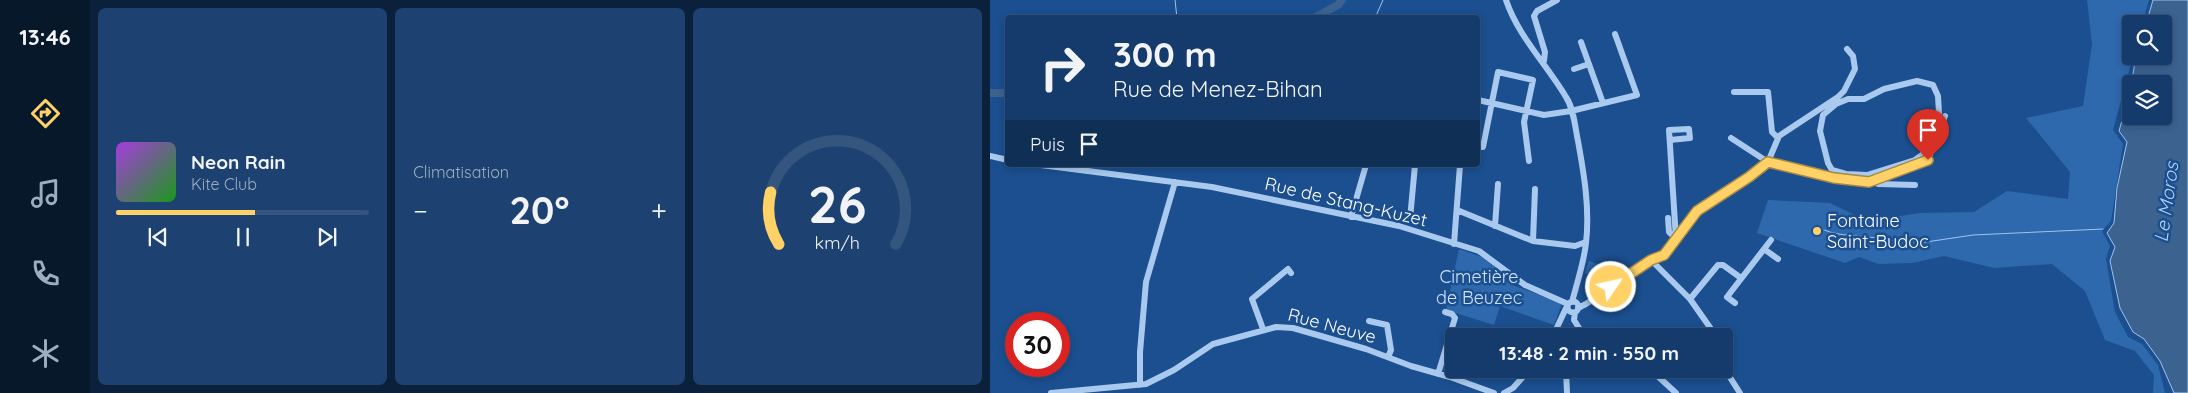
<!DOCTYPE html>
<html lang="fr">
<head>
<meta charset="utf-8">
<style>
	body { margin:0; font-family:Quicksand,sans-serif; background:#1d4271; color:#f1f3f6; height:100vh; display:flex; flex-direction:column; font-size:19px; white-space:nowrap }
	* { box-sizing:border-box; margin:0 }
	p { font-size:16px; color:#9dadc1 }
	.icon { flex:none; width:28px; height:28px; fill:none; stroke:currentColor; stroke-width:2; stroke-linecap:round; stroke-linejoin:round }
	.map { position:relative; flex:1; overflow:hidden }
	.drawer { display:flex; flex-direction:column; gap:8px; padding:8px; background:#0b203b; width:900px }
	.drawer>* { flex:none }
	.top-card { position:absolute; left:15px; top:15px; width:475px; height:152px; border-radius:5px; box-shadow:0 2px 8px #0003,0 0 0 1px #33557e; background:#143b6b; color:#f1f3f6; overflow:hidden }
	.tools { position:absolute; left:1132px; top:15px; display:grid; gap:10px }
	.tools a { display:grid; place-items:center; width:50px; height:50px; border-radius:5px; background:#143b6b; box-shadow:0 2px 8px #0003,0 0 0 1px #33557e; font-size:25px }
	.speed { position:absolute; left:15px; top:312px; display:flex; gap:10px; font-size:25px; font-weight:700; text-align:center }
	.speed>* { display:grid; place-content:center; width:65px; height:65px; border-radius:50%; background:#143b6b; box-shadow:0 2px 8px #0003,0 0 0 1px #33557e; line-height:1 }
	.speed .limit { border:8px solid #d22; background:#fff; color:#111 }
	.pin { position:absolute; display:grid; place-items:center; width:42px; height:42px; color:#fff; margin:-51px -21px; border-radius:50% 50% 50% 0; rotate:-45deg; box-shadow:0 0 5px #0007 }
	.pin .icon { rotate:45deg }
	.me { position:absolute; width:55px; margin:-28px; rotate:56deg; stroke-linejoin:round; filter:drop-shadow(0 0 4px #0008) }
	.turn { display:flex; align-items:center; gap:18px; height:105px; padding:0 25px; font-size:22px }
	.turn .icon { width:65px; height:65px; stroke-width:2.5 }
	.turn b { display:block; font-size:35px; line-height:42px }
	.then { display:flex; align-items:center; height:48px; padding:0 25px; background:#0003; gap:10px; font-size:19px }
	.big { font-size:38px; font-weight:700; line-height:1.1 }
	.drawer .tile { flex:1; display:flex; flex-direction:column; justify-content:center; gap:8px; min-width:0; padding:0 18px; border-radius:8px; background:#1d4271 }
	.drawer .dial { align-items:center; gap:0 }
	.dial svg { height:130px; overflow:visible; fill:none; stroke:#33557e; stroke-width:7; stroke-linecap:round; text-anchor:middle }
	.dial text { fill:#f1f3f6; stroke:none }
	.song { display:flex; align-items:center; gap:15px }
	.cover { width:60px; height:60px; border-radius:8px; background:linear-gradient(135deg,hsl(280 70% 55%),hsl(120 70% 35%)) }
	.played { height:5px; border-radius:2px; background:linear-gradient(90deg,#ffd166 55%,#33557e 55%) }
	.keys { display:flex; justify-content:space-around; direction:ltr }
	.heat { display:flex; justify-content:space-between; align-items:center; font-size:28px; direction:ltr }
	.drawer .tiles { flex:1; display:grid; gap:8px; grid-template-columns:repeat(3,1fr) }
	.trip { position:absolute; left:455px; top:328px; width:288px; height:50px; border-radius:5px; background:#143b6b; box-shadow:0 2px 8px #0003,0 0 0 1px #33557e; font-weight:700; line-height:50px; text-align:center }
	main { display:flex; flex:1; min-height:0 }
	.tab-bar { display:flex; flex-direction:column; width:90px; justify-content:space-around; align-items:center; background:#08182b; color:#9dadc1 }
	.tab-bar .icon { width:35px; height:35px }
	.tab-bar .active { color:#ffd166 }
	.tab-bar b { font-size:22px; color:#f1f3f6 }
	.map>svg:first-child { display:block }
</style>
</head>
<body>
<main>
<nav class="tab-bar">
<b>13:46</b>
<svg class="icon active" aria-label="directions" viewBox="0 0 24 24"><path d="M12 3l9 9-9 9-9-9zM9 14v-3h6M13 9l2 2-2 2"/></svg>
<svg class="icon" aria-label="music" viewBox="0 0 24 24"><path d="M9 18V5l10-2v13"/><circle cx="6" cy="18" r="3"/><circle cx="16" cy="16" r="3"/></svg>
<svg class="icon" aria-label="phone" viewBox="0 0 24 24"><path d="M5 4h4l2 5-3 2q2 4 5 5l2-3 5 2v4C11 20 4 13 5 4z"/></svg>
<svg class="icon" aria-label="climate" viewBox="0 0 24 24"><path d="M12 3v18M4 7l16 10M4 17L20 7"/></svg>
</nav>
<section class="drawer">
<div class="tiles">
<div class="tile">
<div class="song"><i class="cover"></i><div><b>Neon Rain</b><p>Kite Club</p></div></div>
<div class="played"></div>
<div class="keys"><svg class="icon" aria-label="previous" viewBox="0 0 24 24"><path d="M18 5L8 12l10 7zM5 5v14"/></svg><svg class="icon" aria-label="pause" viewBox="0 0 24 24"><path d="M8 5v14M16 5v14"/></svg><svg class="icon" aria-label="next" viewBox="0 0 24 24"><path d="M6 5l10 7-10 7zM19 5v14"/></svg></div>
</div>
<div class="tile"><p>Climatisation</p>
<div class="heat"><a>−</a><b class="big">20°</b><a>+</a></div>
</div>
<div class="tile dial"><svg viewBox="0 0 100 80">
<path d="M14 69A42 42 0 1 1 86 69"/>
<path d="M14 69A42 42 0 0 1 9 37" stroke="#ffd166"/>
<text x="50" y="56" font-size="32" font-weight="700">26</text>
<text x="50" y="72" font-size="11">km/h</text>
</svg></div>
</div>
</section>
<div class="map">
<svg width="1198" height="393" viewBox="0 0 1198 393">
	<rect width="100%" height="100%" fill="#1b4f8f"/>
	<path fill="#2e69ad" d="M1097 0H1159L1152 24H1141V56H1143L1123 130 1133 144 1121 221 1112 231 1120 246 1116 259 1125 312 1138 337 1152 344 1168 365 1175 393H1163L1164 375 1145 351 1115 340 1095 291 1062 264 1004 268 954 256 922 263 888 264 869 257 855 263 767 233 778 200 840 203 877 221 930 213 984 212 1017 191 1078 199 1080 172 1036 118 1093 106 1102 44Z
		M469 249 495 258 523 280 522 285 572 303 564 325 510 306 504 325 456 310Z
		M599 261 620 268 616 281 595 273Z"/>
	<path fill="#3c6290" stroke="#9cc4f0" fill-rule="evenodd" d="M1163 0H1198V393H1184L1170 361 1154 339 1143 332 1130 308 1120 261 1125 247 1117 233 1124 223 1127 188 1137 142 1129 131 1140 92 1146 56H1174V24H1156ZM1141 84H1174V116H1141Z"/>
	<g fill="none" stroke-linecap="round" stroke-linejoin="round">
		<path stroke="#9cc4f0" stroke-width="1" d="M185 0 187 18
			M385 18 393 0
			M834 230C851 237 872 235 892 239
			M898 240 936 242 983 235 1113 229"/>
		<path stroke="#3c6290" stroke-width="8" d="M175 18H181
			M324 18 348 5 352 0
			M0 93H18"/>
		<path stroke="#a9c9ee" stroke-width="6" d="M516 0C528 36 557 65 576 97 584 109 585 127 588 141 594 174 600 209 596 243 594 262 587 283 582 302
			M591 42 613 103
			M554 61 555 52 544 16 547 11 567 0
			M584 69 599 64
			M927 81 943 85 948 96 949 113 944 133 932 155 925 160 877 175 856 174 842 170 838 163 830 131 833 115 846 104 858 99H874L894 89Z
			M744 92H778L782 132 788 138
			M488 100 554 115 581 111 647 95 625 34
			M741 138 778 162 864 181H883L903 171 938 160 955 116
			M680 140 700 138 699 129 679 130 686 239
			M488 146 493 147 508 72 543 80 534 122 539 161
			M0 156 18 160
			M51 165 222 187 409 226 489 251 535 285 578 304
			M883 181 888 184 925 185
			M467 210 543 241 585 246 596 242
			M361 217 376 165
			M678 218 679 232 686 239
			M420 219 425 165
			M505 226 508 184
			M543 241 545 189
			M464 244 470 165
			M774 249 788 259
			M661 260 700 299 726 336
			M700 299 728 265H733L751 278
			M577.5 307a5.5 5.5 0 1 1 11 0a5.5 5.5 0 1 1-11 0Z
			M745 303 737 297 781 240
			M588 308 596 304 648 268 674 255 707 211 770 170 778 162 789 136 848 97 854 91 865 69 863 56 857 49
			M585 312 584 320 594 336
			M379 321 397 325 401 350 398 357
			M273 329 262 299 298 269 301 273
			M563 336 577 306
			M734 368 750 393
			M576 369 577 393
			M660 369 686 393
			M448 374 465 318 462 314 455 312
			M150 385V352L156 282 185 182
			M61 393 156 384 184 370 223 344 286 327 303 328 376 349 421 366 460 377 504 393
			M514 393 523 388 540 369"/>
	</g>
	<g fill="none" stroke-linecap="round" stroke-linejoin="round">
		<defs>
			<path id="route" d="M621 287 661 260 674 255 707 211 759 177 778 162 844 178 879 182 938 160"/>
		</defs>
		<use href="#route" stroke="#a68842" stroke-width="12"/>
		<use href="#route" stroke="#ffd166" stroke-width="9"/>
	</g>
	<circle fill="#ffd166" stroke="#1b4f8f" stroke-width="2" cx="827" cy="231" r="5"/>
	<g text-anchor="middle" stroke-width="5" stroke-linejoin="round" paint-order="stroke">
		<g font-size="18" fill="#fff" stroke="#1b4f8f">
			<text transform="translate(356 202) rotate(13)" y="6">Rue de Stang-Kuzet</text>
			<text transform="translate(342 326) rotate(15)" y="6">Rue Neuve</text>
		</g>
		<g font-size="18" fill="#fff" stroke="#1b4f8f" text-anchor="start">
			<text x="837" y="227">Fontaine<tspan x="837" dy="21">Saint-Budoc</tspan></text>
		</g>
		<g font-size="18" fill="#cfe3fa" stroke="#1b4f8f">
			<text x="489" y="283">Cimetière<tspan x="489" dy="21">de Beuzec</tspan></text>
		</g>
		<g font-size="19" font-style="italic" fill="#b5d3f5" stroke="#1b4f8f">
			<text transform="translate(1176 202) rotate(-82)" y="7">Le Moros</text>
		</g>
	</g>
</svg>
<div class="tools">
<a><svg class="icon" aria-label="search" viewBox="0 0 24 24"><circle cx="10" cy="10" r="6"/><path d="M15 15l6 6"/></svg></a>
<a><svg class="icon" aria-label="layers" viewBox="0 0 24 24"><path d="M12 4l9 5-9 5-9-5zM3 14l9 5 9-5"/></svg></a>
</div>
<div class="speed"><div class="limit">30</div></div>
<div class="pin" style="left:938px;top:160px;background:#d93025"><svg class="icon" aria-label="arrive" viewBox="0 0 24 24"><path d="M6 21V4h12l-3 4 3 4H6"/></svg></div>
<svg class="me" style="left:621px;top:287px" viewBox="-20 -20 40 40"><circle r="17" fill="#ffd166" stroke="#fff" stroke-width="3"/><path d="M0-11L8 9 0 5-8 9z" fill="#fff"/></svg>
<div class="trip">13:48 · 2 min · 550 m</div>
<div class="top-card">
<div class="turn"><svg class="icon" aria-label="right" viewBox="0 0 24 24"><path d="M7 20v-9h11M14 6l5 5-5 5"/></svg><div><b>300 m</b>Rue de Menez-Bihan</div></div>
<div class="then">Puis<svg class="icon" aria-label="arrive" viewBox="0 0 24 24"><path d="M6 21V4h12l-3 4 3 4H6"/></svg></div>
</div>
</div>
</main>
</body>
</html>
